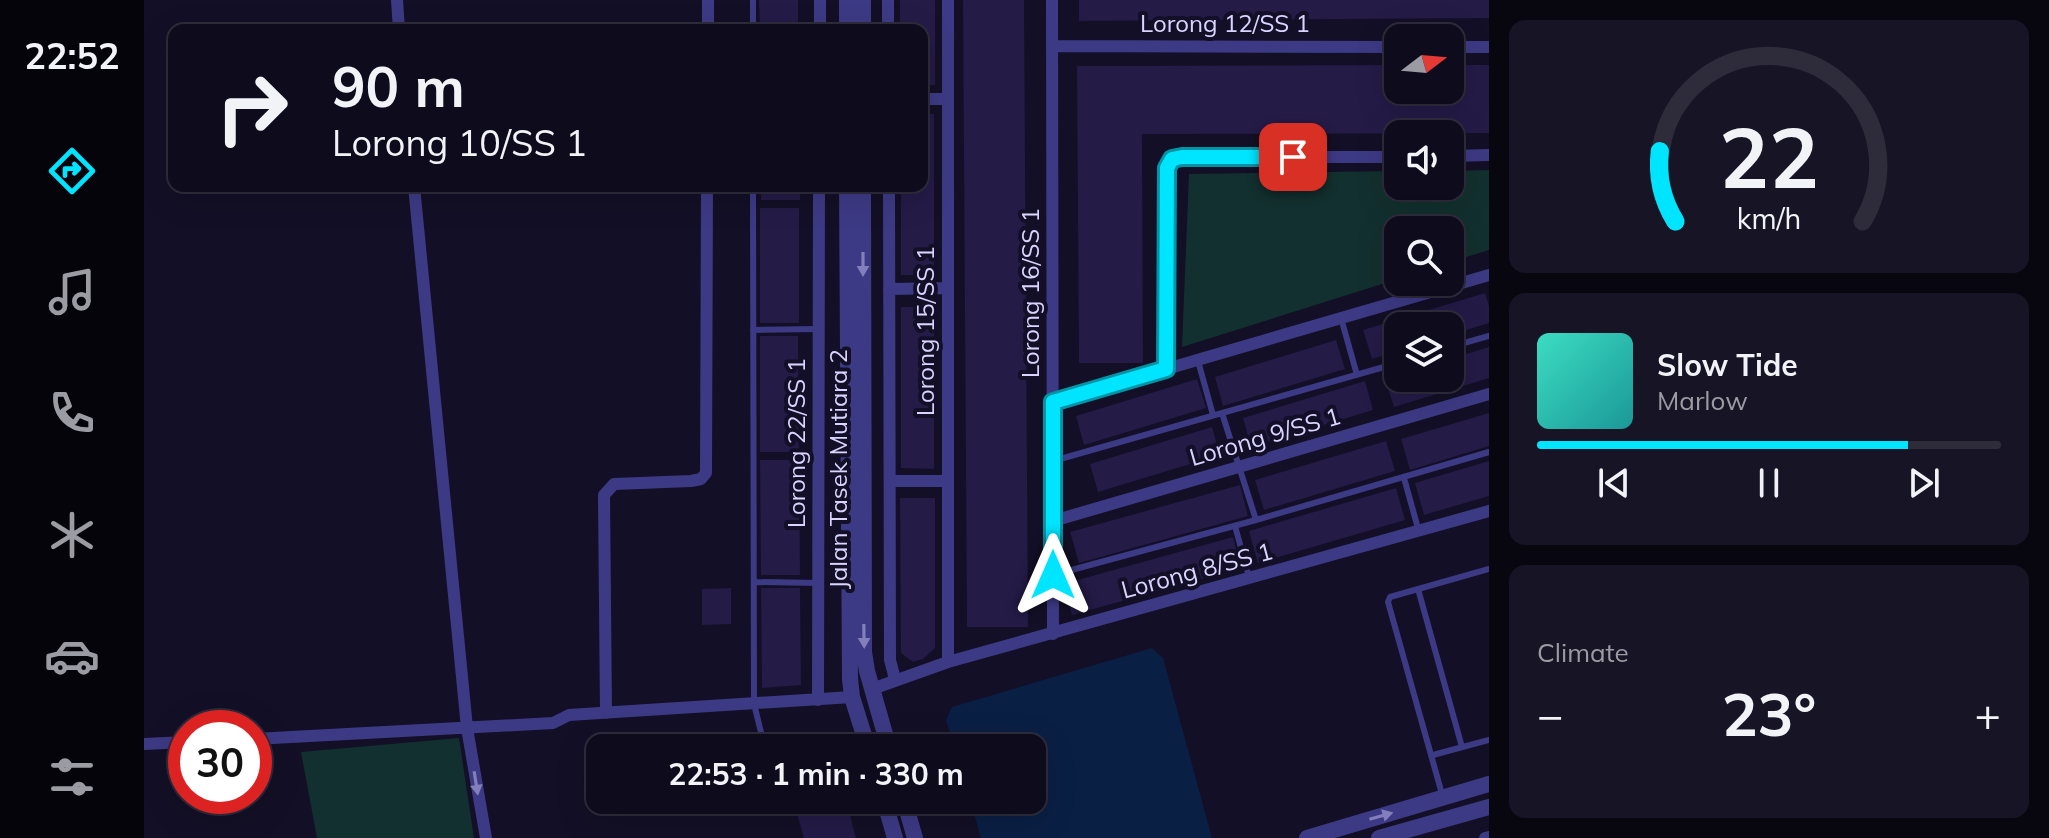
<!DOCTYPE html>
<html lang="en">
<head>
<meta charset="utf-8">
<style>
	body { margin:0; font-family:Mulish,sans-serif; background:#171425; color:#f1f3f6; height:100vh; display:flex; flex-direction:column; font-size:30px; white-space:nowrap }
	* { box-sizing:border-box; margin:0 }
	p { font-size:26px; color:#9b9ba3 }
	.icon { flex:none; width:44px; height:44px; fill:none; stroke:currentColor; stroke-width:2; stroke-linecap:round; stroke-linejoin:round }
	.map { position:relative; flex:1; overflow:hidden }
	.drawer { display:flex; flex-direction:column; gap:20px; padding:20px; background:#08060f; width:560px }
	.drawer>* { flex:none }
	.hud { position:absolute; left:24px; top:24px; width:760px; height:168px; border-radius:16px; box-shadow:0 8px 32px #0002,0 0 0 2px #2e2b3b; background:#0e0b1c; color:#f1f3f6; overflow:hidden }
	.needle { width:52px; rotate:74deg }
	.controls { position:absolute; left:1240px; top:24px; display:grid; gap:16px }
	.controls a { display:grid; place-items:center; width:80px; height:80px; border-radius:16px; background:#0e0b1c; box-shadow:0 8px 32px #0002,0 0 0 2px #2e2b3b; font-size:40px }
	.speed { position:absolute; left:24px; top:710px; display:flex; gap:16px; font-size:40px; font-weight:700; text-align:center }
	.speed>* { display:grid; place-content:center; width:104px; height:104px; border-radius:50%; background:#0e0b1c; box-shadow:0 8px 32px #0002,0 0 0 2px #2e2b3b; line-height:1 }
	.speed .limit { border:12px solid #d22; background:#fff; color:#111 }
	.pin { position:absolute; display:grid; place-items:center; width:68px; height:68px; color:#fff; margin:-34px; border-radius:16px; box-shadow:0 4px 12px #0006 }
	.me { position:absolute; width:88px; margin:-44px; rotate:0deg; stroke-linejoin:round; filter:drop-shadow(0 0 6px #0008) }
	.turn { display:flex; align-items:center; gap:28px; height:168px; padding:0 32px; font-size:36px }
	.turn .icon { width:104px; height:104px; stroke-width:2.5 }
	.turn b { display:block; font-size:56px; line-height:68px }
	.big { font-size:60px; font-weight:700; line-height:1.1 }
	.drawer .widget { flex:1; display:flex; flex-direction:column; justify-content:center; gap:12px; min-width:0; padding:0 28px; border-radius:16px; background:#171425 }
	.drawer .dial { align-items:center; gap:0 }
	.dial svg { height:208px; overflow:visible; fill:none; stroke:#2e2b3b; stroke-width:7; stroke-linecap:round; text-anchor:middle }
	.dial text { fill:#f1f3f6; stroke:none }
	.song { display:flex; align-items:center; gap:24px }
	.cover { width:96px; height:96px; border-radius:12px; background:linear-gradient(135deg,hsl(170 70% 55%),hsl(180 70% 35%)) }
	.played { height:8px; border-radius:4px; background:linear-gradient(90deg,#00e5ff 80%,#2e2b3b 80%) }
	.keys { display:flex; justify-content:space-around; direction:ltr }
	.heat { display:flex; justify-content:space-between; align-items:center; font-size:44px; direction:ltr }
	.trip { position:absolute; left:442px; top:734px; width:460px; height:80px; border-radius:16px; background:#0e0b1c; box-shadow:0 8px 32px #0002,0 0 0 2px #2e2b3b; font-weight:700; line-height:80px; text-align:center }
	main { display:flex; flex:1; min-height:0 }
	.dock { display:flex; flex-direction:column; width:144px; justify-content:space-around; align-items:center; background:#06040b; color:#9b9ba3 }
	.dock .icon { width:56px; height:56px }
	.dock .active { color:#00e5ff }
	.dock b { font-size:36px; color:#f1f3f6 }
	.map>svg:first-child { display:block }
</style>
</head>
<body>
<main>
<nav class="dock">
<b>22:52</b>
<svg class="icon active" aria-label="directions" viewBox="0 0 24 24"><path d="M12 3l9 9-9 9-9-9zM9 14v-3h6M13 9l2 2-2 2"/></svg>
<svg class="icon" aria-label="music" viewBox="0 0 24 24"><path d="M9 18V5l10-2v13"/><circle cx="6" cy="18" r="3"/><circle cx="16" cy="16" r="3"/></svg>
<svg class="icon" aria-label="phone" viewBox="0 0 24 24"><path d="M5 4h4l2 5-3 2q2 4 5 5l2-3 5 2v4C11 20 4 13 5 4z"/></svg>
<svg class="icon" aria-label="climate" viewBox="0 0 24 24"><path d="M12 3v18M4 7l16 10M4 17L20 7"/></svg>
<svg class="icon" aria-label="car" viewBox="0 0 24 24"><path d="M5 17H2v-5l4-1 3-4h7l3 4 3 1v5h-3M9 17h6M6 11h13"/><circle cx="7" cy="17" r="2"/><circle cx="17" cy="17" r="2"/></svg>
<svg class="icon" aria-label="filters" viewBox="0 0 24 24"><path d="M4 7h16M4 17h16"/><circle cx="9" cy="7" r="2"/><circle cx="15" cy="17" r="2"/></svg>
</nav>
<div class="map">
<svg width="1345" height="838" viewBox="0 0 1345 838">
	<rect width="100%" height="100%" fill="#130f26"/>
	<path fill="#12302f" d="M1345 170V250L1306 262V230H1254V279L1038 347 1045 174 1254 171V186H1306V171Z
		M315 738 330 838H173L157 752Z"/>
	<path fill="#0a1f44" d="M1008 648 1019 658 1068 838H837L826 800H888V748H810L802 720 808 707Z"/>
	<path fill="#241b47" d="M615 0H654V30H616Z
		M756 0H791V85H778V30H756Z
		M819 0H880L884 627H823Z
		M935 0H1345V18L935 21Z
		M1254 65V90H1306V65H1345V133L998 134 999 363H935L933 66Z
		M778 114H790V275H757V186H778Z
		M617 186H656V200H617Z
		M616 208H655V323H616Z
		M1341 293 1345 306V323L1306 335V326H1254V351L1228 359 1219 330Z
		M757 307H790V469L757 468Z
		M616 336H654L655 452H616Z
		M1192 340 1201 369 1079 406 1071 377Z
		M1345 347V378L1250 407 1241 379 1254 375V378H1306V359Z
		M1053 379 1062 408 940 445 932 416Z
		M1221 381 1229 410 1107 447 1099 418Z
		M1345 413V446L1266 470 1257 439Z
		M1068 427 1076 455 954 492 946 464Z
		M1242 441 1251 471 1120 510 1111 480Z
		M616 460H655L656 575H617Z
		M1345 461V496L1280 515 1271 483Z
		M1096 485 1104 516 935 563 926 532Z
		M1252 488 1261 520 1114 563 1105 531Z
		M756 498H791V648L779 659 769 662 757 653Z
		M1089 537 1097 568 928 615 919 584Z
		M587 588V624L558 625V589Z
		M617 588H656L657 685 618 688Z
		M649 800H702L712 838H660Z"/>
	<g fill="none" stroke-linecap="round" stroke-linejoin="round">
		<path stroke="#3d3a85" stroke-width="6" d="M609 30V0
			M609 186 610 704 621 748
			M1197 318 1213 375
			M609 330 675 329
			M1306 347 1345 336
			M1054 361 1069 415
			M1078 413 1112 520
			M909 461 1254 363
			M1260 478 1275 532
			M1091 526 1105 577
			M909 575 1112 520 1345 452
			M611 582 675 583
			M1274 589 1318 747
			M1289 755 1345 740
			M1298 794 1244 602 1246 597 1345 569"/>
		<path stroke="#3d3a85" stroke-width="12" d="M253 0 255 30
			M744 0V30
			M804 0V662
			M908 0 909 634
			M564 30V0
			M676 30V0
			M908 46 1254 47
			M1306 47H1345
			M778 99H804
			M1306 156 1345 155
			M270 186 323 728 342 838
			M745 186 746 660 751 679
			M745 289 804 288
			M1022 369 1023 168 1028 159 1038 157H1254
			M909 402 1345 275
			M746 481H804
			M909 521 1345 394
			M728 689 804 662 1345 511
			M674 700 675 186
			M462 713 460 495 470 484 547 481 557 479 562 473 563 186
			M110 739 409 723 425 715 708 697
			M0 744 42 742
			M1341 838 1345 837"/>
		<path stroke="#3d3a85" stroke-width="16" d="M703 0V30
			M719 30V0
			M703 186 706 679 708 697 724 748
			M719 186 720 652 723 671 745 748
			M740 800 751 838
			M760 800 771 838
			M1163 838 1345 784
			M1235 838 1345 807"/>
	</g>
	<defs><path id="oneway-solid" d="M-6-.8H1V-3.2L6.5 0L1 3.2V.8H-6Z" transform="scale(2)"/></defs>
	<g fill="#837fbc">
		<use href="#oneway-solid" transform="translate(719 264) rotate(90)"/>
		<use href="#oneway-solid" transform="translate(720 636) rotate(89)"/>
		<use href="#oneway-solid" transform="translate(332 783) rotate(81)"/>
		<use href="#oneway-solid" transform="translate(1237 816) rotate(-16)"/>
	</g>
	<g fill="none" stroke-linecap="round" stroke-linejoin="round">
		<defs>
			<path id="route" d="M909 575V402L1022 369 1023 168 1028 159 1038 157H1149"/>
		</defs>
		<use href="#route" stroke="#0095a6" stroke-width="20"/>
		<use href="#route" stroke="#00e5ff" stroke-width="14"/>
	</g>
	<g text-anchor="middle" stroke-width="8" stroke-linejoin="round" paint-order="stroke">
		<g font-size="24" fill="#d9d4ff" stroke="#130f26">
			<text x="1081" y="32">Lorong 12/SS 1</text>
			<text transform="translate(887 293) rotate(-90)" y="8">Lorong 16/SS 1</text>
			<text transform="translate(782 331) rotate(-90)" y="8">Lorong 15/SS 1</text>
			<text transform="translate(1121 437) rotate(-16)" y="8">Lorong 9/SS 1</text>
			<text transform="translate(653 443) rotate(-90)" y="8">Lorong 22/SS 1</text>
			<text transform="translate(695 469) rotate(-90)" y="8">Jalan Tasek Mutiara 2</text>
			<text transform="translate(1053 571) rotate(-15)" y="8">Lorong 8/SS 1</text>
		</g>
	</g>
</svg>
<div class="controls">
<a><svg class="needle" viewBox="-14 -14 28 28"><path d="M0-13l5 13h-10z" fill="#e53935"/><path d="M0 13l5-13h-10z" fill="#9b9ba3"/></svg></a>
<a><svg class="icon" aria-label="sound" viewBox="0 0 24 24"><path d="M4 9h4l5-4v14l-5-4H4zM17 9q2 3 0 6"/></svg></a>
<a><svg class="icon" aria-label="search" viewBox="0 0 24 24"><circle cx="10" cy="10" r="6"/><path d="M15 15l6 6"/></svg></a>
<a><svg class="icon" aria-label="layers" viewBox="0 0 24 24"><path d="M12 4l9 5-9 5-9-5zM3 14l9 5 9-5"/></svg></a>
</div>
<div class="speed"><div class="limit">30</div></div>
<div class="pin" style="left:1149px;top:157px;background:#d93025"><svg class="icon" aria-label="arrive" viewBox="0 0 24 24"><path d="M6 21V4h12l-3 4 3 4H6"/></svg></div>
<svg class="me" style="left:909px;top:575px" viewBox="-20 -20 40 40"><path d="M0-17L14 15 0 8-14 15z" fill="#00e5ff" stroke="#fff" stroke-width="4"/></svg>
<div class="trip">22:53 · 1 min · 330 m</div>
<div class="hud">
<div class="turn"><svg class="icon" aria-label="right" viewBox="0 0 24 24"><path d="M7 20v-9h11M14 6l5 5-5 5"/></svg><div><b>90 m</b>Lorong 10/SS 1</div></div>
</div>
</div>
<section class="drawer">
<div class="widget dial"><svg viewBox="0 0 100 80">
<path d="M14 69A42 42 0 1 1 86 69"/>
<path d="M14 69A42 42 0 0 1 8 42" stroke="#00e5ff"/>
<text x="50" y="56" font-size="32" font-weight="700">22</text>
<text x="50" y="72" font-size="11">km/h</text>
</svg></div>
<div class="widget">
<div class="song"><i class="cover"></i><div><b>Slow Tide</b><p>Marlow</p></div></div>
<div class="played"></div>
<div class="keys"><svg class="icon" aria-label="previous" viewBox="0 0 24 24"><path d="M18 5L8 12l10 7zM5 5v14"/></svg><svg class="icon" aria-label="pause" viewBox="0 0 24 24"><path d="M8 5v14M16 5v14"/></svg><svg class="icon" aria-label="next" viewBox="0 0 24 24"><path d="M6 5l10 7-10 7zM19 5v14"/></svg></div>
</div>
<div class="widget"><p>Climate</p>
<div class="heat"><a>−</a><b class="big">23°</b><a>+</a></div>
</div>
</section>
</main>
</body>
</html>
